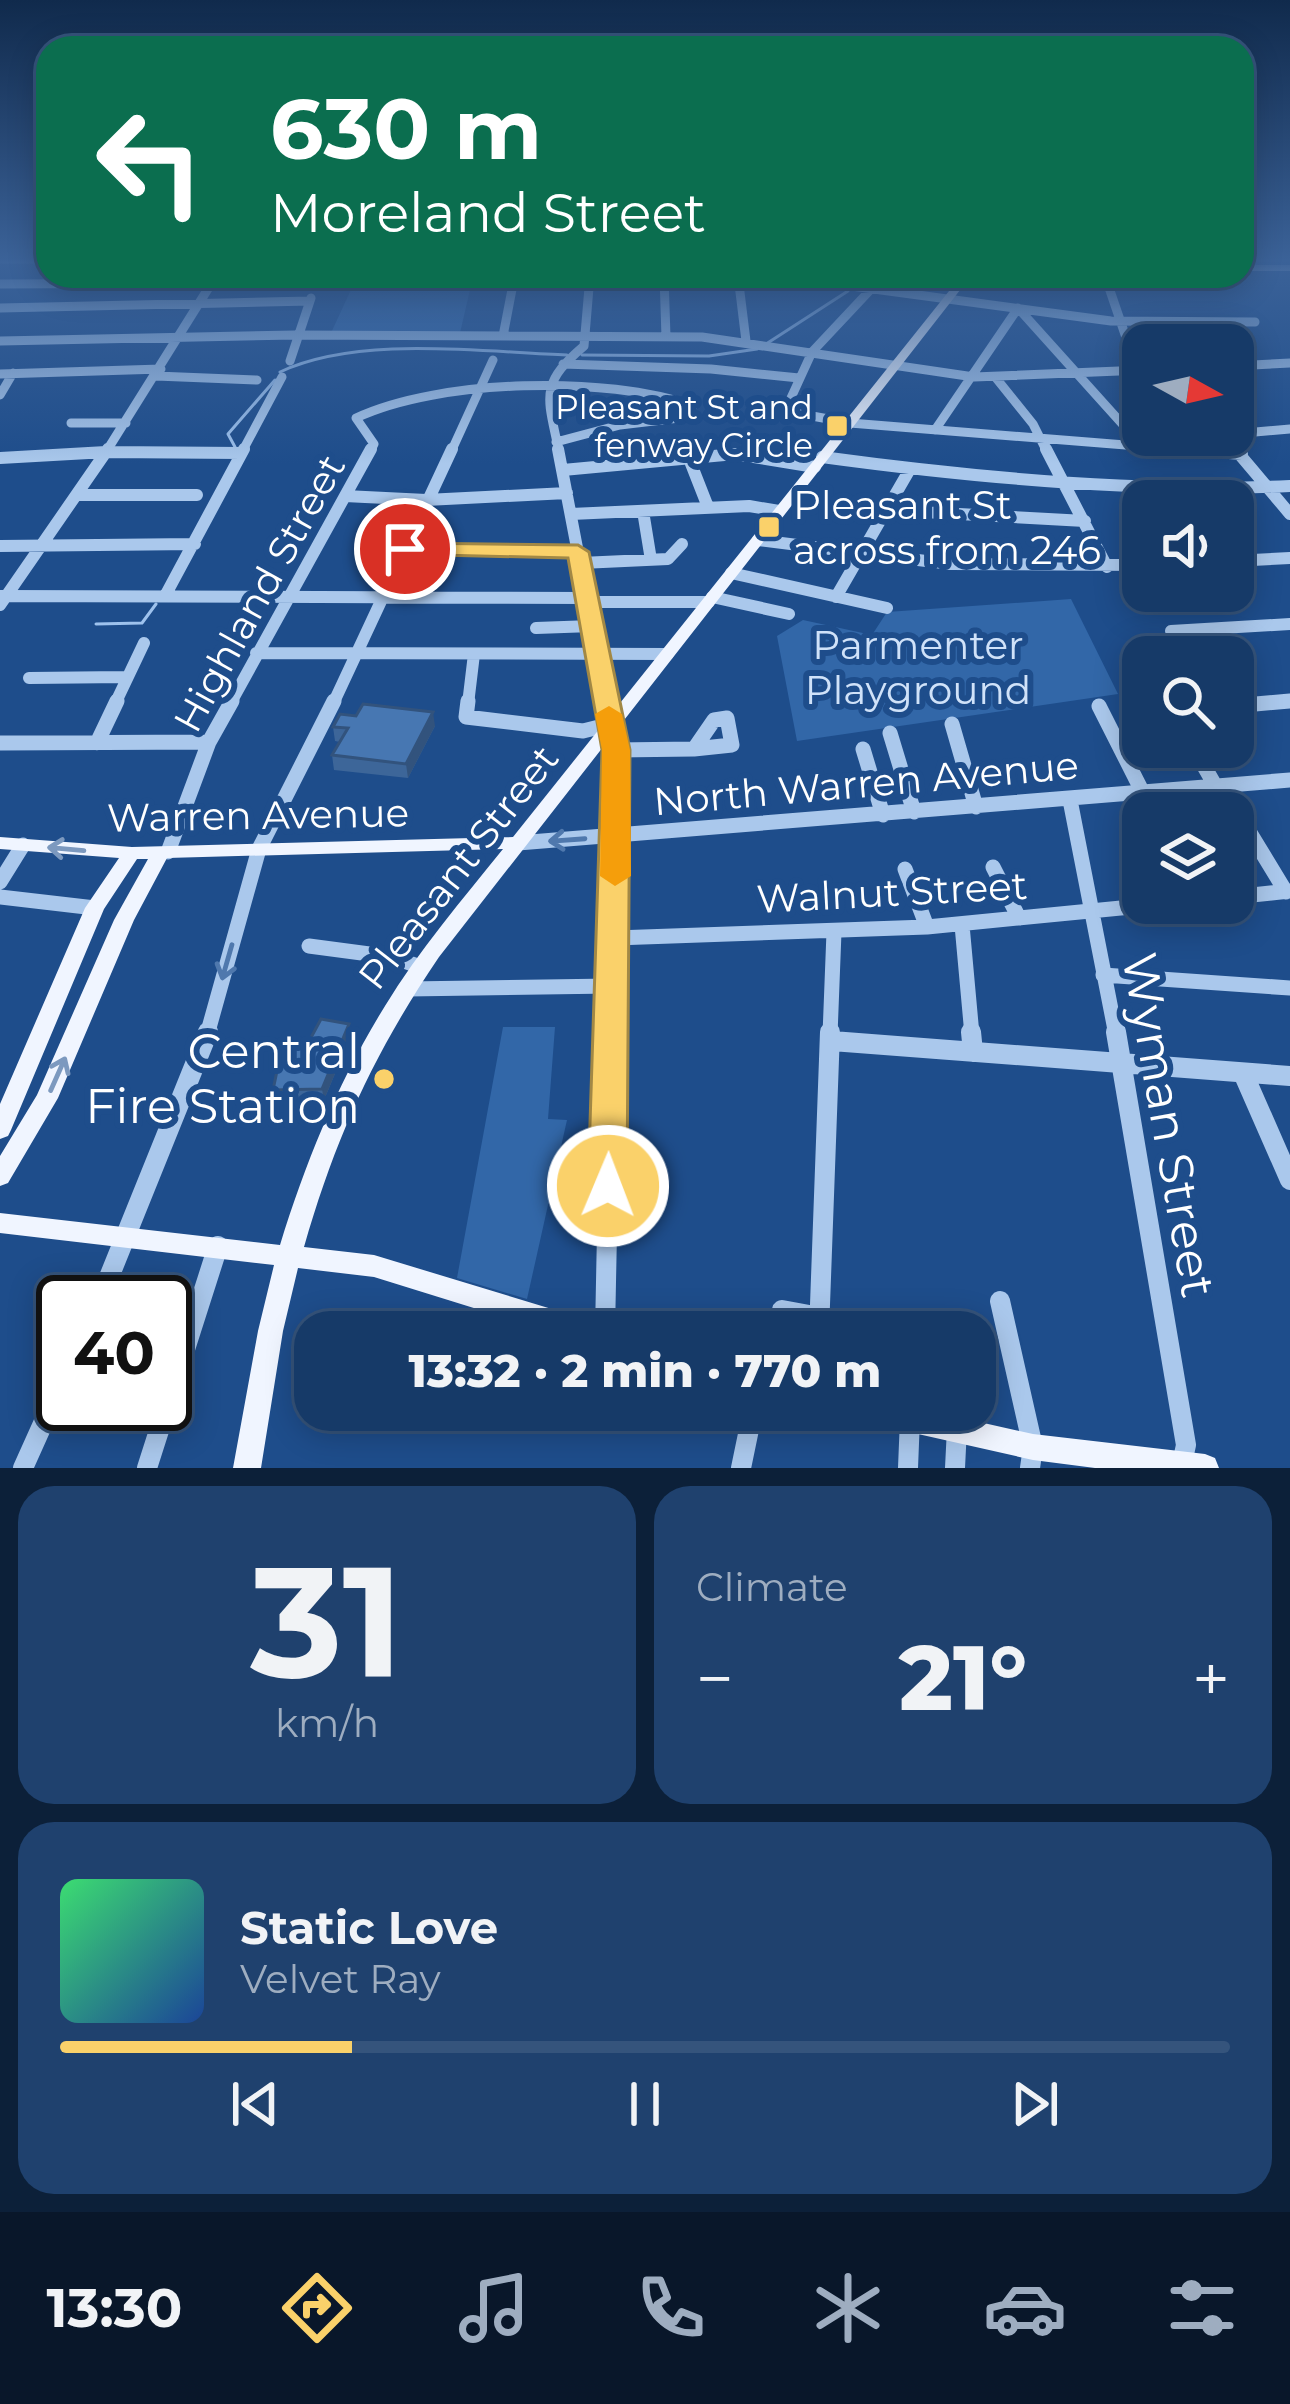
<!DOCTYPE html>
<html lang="en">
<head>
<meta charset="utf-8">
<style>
	body { margin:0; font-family:Montserrat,sans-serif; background:#1f416e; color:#f1f3f6; height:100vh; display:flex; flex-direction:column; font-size:45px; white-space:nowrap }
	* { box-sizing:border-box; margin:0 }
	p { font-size:39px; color:#9eadc0 }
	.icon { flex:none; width:66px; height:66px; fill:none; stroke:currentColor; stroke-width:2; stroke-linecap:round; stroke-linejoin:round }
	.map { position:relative; height:1468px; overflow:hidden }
	.sheet { display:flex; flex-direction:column; gap:18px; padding:18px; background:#0c2039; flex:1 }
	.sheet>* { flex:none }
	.guide { position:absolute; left:36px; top:36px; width:1218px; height:252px; border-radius:36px; box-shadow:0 6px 30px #0003,0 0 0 3px #35547c; background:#0b6e4f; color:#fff; overflow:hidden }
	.needle { width:78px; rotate:98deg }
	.fabs { position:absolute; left:1122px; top:324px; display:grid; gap:24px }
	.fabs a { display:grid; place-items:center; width:132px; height:132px; border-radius:24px; background:#163a68; box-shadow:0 6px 30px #0003,0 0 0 3px #35547c; font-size:60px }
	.speed { position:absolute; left:36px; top:1275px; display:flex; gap:24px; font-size:60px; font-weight:700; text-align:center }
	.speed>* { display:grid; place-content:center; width:156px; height:156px; border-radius:50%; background:#163a68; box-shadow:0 6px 30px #0003,0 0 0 3px #35547c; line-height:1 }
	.speed .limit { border:6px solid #111; border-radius:18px; background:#fff; color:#111 }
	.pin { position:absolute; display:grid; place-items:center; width:102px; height:102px; color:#fff; margin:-51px; border:6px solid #fff; border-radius:50%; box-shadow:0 3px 12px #0007 }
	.me { position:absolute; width:132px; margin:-66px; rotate:1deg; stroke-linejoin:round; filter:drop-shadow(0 0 9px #0008) }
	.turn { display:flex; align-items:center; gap:42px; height:252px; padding:0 36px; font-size:54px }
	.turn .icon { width:156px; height:156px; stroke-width:2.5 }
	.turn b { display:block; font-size:84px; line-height:102px }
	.big { font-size:90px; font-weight:800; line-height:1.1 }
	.sheet .widget { flex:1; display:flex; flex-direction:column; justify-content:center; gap:18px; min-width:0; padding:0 42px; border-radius:36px; background:#1f416e }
	.sheet .dial { align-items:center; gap:0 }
	.dial b { font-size:156px; line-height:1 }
	.song { display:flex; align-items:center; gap:36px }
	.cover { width:144px; height:144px; border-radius:18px; background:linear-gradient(135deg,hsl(140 70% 55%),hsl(220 70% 35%)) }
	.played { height:12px; border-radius:6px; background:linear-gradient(90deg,#fad16a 25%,#35547c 25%) }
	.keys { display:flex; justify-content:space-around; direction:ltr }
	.heat { display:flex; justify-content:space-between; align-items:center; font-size:66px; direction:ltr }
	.sheet .tiles { flex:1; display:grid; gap:18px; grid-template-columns:1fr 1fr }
	.widget:last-child { grid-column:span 2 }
	.trip { position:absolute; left:294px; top:1311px; width:702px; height:120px; border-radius:36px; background:#163a68; box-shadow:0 6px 30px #0003,0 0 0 3px #35547c; font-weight:800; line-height:120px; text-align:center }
	.tab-bar { display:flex; height:192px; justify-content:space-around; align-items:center; background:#09172a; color:#9eadc0 }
	.tab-bar .icon { width:84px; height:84px }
	.tab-bar .selected { color:#fad16a }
	.tab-bar b { font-size:54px; color:#f1f3f6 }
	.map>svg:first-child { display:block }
</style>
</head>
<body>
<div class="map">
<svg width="1290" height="1468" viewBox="0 0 1290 1468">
	<rect width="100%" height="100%" fill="#1e4d8b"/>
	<path fill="#3267a8" d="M355 281H472L460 333H331Z
		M1071 599 1118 694 797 741 777 636 803 620 872 635 887 612Z
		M503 1027H555L548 1119 567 1120 527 1299 457 1278Z"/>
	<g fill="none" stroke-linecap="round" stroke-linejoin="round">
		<path stroke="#9ec2ed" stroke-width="3" d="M766 344 848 291
			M582 355 709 356 757 349
			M280 372C359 335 481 352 567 355
			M235 447 228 434 275 380
			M96 624 142 623 156 604"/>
		<path stroke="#aac8ec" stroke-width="9" d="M0 259H48
			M664 276 666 337
			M738 276 746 341
			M1105 276 1131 352 1143 362
			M0 284 807 280 1111 321 1255 322
			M873 287 812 352 785 411 850 423 1213 452
			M0 308 310 301
			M503 336 514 279
			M0 341 295 335 702 337 974 377 1143 370
			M290 361 311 298
			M563 364 711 369 799 378
			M1233 366 1290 363
			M0 374 161 369
			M156 376 257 380
			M996 378 1033 424 1047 452
			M0 395 13 373
			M71 423H126
			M935 430 1018 308 1143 447
			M1233 434 1290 429
			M1224 435 1238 452
			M106 452 216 276
			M242 452 282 377
			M370 452 374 444 356 418C439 379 607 375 693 406L679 418 620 425 556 442
			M451 452 493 360
			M559 452C548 397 538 385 584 346L590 276"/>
		<path stroke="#aac8ec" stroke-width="12" d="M558 449 607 704
			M1046 449 1107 567
			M1175 449 1242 454
			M1235 449 1290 514
			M688 456 708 507
			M822 457C969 477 1142 493 1290 486
			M0 458 106 452 242 453
			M563 470 735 454 815 467
			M78 495H197
			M345 496 426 500 567 493
			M887 510 1085 521
			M643 511 651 560
			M571 514 749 506 779 511
			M758 540 950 564 1143 565
			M0 546 195 544
			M405 549 578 552
			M1233 561 1290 558
			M581 563 668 559 682 544
			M731 573 887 608
			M0 596 587 598
			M165 596 244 449
			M712 597 789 614
			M836 597 910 469
			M588 602H709
			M0 605 108 449
			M536 628 592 626
			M1171 631 1290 624
			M256 653 668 654
			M29 678 125 677
			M115 704 144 643
			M230 704 371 449
			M333 704 452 449
			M468 704 474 654
			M1259 704 1290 701"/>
		<path stroke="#aac8ec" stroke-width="15" d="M468 701 466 717 583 731 611 724
			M607 701 616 750 611 1035
			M1099 706 1143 793
			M1233 706 1290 701
			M727 718 732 745 694 749 714 720Z
			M952 724 976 807
			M890 733 914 812
			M0 743 209 742
			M97 743 117 701
			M1193 747 1216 787
			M863 749 883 815
			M616 750 694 749
			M1222 787 1286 892
			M1070 800 1116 1035
			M518 843 1290 780
			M168 852 209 742 232 701
			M993 867 1019 918
			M905 869 927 927
			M0 882 23 845
			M0 897 95 908
			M1233 897 1290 891
			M962 925 972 1035
			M615 938 927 927 1172 903
			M309 946 392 957 421 967
			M1103 975 1290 988
			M407 989 612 986
			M207 1035 259 849 334 701
			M830 1035 834 932"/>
		<path stroke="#aac8ec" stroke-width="20" d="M971 1032 973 1052
			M1116 1032 1186 1445 1181 1468
			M832 1041 1290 1076
			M1243 1073 1290 1180
			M1000 1301 1033 1447 1030 1468
			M99 1302 208 1032
			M782 1310 820 1317
			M605 1332 611 1032
			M819 1332 830 1032
			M23 1468 63 1379
			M147 1468 218 1246
			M741 1468 753 1410
			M908 1468 910 1418
			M955 1468 957 1428"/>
		<path fill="#f0f5ff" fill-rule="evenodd" d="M1242 265H1290V271H1242Z
			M961 276H971L439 957C374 1053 336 1136 304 1247L374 1255 588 1320 597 1324 601 1332H551L374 1277 298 1268 283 1331 261 1468H233L258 1331 274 1265 0 1233V1213L280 1245C306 1161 339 1080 385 1006 419 950 462 900 503 849L167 858 134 920 58 1098 8 1183 0 1186V1156L37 1095 114 920 148 859H137L104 909 11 1130 8 1136 0 1139V1104L85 908 119 858 0 849V837L132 847 513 837Z
			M856 1410H926L1033 1434 1205 1454 1215 1458 1219 1468H1095L1033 1460 869 1423 860 1419Z"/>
	</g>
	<path fill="#3d6699" d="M435 726 408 778 334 770 332 755 340 742 335 741 333 727Z
		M351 1035 324 1100 275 1101 273 1090 289 1052 307 1045Z"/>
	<path fill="#32537d" d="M433 712 435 726 408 778 406 764Z
		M349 1024 351 1035 324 1100 322 1089Z"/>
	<path fill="#4777b2" stroke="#32537d" stroke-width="3" d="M363 704 433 712 406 764 332 755 348 728 333 727 340 714 356 716Z
		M321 1019 349 1024 322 1089 273 1090 281 1052H289L290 1045H307Z"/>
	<defs><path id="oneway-shaft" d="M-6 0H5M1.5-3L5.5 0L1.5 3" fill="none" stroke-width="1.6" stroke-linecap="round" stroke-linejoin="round" transform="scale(3)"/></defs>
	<g stroke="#4f78ad">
		<use href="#oneway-shaft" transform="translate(567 840) rotate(176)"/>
		<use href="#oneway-shaft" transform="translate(227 962) rotate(106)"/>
	</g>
	<g stroke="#7c99bf">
		<use href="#oneway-shaft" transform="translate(66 849) rotate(-175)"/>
		<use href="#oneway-shaft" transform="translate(58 1074) rotate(-66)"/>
	</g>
	<linearGradient id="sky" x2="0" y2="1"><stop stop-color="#102a4c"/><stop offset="0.56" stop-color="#3b6298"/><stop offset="1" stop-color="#3b6298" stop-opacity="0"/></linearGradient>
	<rect width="1290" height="464" fill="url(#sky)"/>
	<path fill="#fad16a" stroke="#a28845" stroke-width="3" d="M405 543 578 545 589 552 630 750 627 1186 621 1197 608 1202 594 1197 588 1186 602 750 568 558 397 554V544Z"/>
	<path fill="#f59e0b" d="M609 706 622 714 630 750 631 876 615 886 600 876 602 750 595 714Z"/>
	<g fill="#fad16a" stroke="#1e4d8b" stroke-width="4.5">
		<rect x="825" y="414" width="24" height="24" rx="6"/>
		<rect x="757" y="515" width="24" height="24" rx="6"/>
		<circle cx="384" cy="1079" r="12"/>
	</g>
	<g text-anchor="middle" stroke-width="12" stroke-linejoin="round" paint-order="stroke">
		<g font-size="33" fill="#fff" stroke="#1e4d8b" text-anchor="end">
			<text x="813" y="419">Pleasant St and<tspan x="813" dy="38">fenway Circle</tspan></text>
		</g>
		<g font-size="39" fill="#fff" stroke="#1e4d8b" text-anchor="start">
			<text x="793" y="519">Pleasant St<tspan x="793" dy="45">across from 246</tspan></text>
		</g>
		<g font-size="39" fill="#fff" stroke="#1e4d8b">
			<text transform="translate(259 593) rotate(-61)" y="14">Highland Street</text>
			<text transform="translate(866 783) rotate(-5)" y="14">North Warren Avenue</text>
			<text transform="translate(258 815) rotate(-1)" y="14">Warren Avenue</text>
			<text transform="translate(458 867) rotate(-52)" y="14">Pleasant Street</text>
			<text transform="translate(892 892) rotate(-3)" y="14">Walnut Street</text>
		</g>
		<g font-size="39" fill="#d0e2f9" stroke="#1e4d8b">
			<text x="918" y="659">Parmenter<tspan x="918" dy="45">Playground</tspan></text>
		</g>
		<g font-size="48" fill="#fff" stroke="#1e4d8b" text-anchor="end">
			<text x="360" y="1068">Central<tspan x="360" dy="55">Fire Station</tspan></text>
		</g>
		<g font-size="48" fill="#fff" stroke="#1e4d8b">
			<text transform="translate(1169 1125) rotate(80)" y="17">Wyman Street</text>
		</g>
	</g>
</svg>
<div class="fabs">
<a><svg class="needle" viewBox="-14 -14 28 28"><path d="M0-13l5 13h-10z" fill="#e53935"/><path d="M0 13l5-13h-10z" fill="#9eadc0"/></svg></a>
<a><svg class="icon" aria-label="sound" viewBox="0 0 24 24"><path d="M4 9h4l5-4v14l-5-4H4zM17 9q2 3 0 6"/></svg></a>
<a><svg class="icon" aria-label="search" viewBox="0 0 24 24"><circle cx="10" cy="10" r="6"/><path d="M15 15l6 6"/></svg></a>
<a><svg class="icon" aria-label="layers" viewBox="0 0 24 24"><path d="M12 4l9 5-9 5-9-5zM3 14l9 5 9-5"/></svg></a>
</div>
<div class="speed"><div class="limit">40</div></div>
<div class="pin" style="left:405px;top:549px;background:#d93025"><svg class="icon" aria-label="arrive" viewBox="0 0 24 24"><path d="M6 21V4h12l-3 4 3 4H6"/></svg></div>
<svg class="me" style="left:608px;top:1186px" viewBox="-20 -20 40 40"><circle r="17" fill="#fad16a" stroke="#fff" stroke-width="3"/><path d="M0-11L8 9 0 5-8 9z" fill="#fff"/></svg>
<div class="trip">13:32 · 2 min · 770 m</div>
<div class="guide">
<div class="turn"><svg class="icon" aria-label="left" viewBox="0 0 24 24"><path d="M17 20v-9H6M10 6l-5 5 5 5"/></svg><div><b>630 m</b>Moreland Street</div></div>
</div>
</div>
<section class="sheet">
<div class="tiles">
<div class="widget dial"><b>31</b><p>km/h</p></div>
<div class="widget"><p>Climate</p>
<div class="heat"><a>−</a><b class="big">21°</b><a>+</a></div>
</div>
<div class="widget">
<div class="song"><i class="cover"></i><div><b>Static Love</b><p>Velvet Ray</p></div></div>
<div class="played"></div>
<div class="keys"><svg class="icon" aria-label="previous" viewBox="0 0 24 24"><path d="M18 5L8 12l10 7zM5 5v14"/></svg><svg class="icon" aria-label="pause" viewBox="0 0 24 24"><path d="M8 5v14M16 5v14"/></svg><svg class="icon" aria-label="next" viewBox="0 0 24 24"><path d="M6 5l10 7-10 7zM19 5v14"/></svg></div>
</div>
</div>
</section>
<nav class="tab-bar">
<b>13:30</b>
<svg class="icon selected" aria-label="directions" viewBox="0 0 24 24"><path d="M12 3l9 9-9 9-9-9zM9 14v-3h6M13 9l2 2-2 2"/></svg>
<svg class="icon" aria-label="music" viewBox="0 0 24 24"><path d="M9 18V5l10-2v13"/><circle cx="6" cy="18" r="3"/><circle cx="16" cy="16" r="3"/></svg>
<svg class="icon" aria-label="phone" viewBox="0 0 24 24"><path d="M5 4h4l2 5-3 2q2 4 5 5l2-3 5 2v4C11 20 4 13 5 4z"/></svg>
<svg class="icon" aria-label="climate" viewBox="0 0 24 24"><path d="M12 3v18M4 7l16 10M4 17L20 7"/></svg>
<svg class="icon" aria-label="car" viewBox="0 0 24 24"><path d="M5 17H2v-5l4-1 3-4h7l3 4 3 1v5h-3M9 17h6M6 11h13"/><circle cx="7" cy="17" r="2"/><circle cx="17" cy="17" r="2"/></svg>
<svg class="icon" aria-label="filters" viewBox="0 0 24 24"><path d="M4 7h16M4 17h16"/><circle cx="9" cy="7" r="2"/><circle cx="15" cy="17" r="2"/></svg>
</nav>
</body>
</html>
